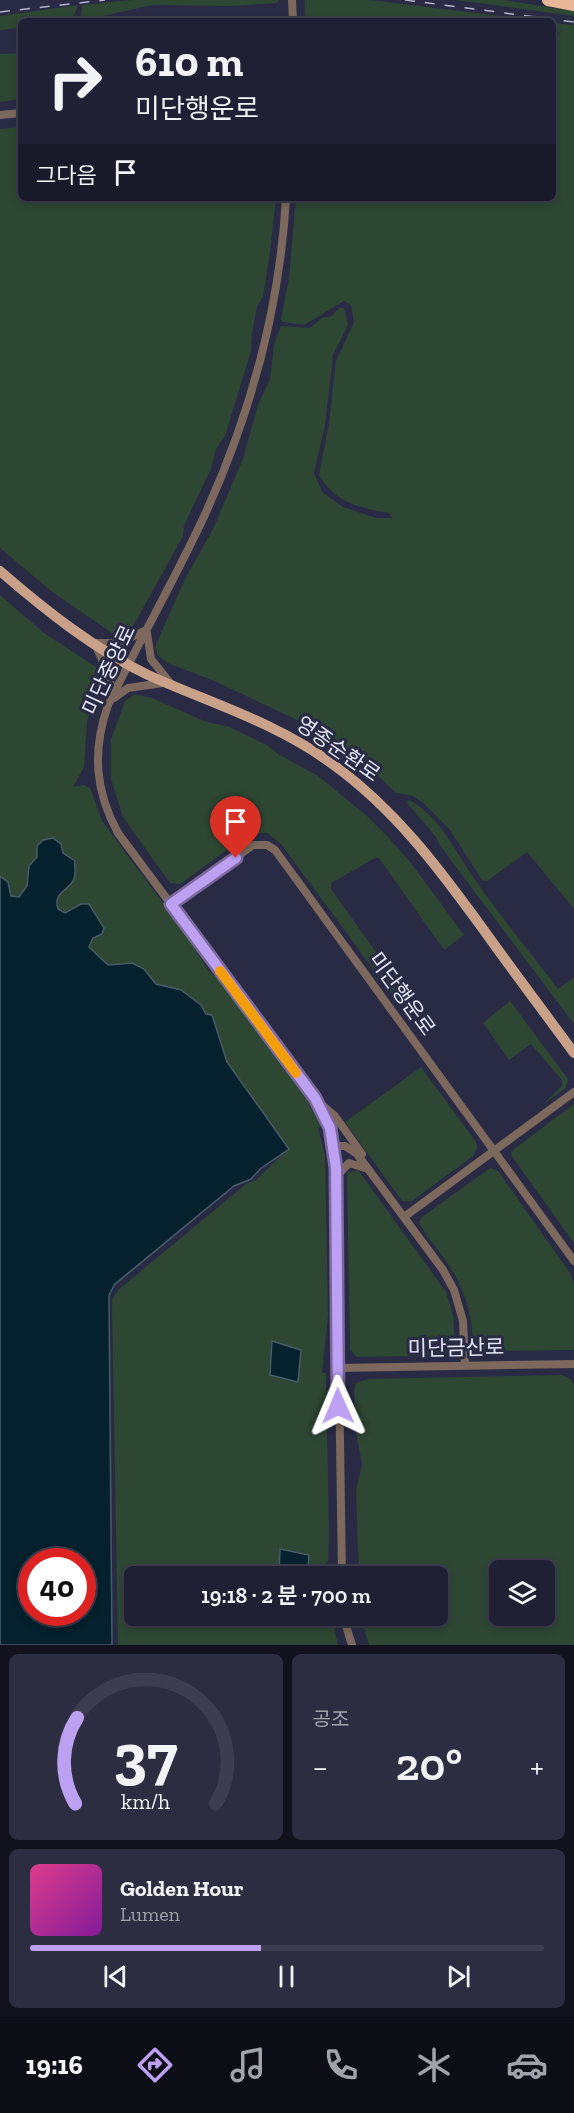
<!DOCTYPE html>
<html lang="ko">
<head>
<meta charset="utf-8">
<style>
	body { margin:0; font-family:"Zilla Slab","Noto Sans KR",serif; background:#2c2d40; color:#f1f3f6; height:100vh; display:flex; flex-direction:column; font-size:22px; white-space:nowrap }
	* { box-sizing:border-box; margin:0 }
	p { font-size:20px; color:#a1a3ac }
	.icon { flex:none; width:33px; height:33px; fill:none; stroke:currentColor; stroke-width:2; stroke-linecap:round; stroke-linejoin:round }
	.map { position:relative; height:1645px; overflow:hidden }
	.details { display:flex; flex-direction:column; gap:9px; padding:9px; background:#11121d; flex:1 }
	.details>* { flex:none }
	.hud { position:absolute; left:18px; top:18px; width:538px; height:183px; border-radius:9px; box-shadow:0 3px 9px #0003,0 0 0 2px #3c3e4f; background:#1f2034; color:#f1f3f6; overflow:hidden }
	.controls { position:absolute; left:489px; top:1560px; display:grid; gap:12px }
	.controls a { display:grid; place-items:center; width:66px; height:66px; border-radius:9px; background:#1f2034; box-shadow:0 3px 9px #0003,0 0 0 2px #3c3e4f; font-size:30px }
	.speed { position:absolute; left:18px; top:1548px; display:flex; gap:12px; font-size:30px; font-weight:700; text-align:center }
	.speed>* { display:grid; place-content:center; width:78px; height:78px; border-radius:50%; background:#1f2034; box-shadow:0 3px 9px #0003,0 0 0 2px #3c3e4f; line-height:1 }
	.speed .limit { border:9px solid #d22; background:#fff; color:#111 }
	.pin { position:absolute; display:grid; place-items:center; width:51px; height:51px; color:#fff; margin:-62px -26px; border-radius:50% 50% 50% 0; rotate:-45deg; box-shadow:0 0 6px #0007 }
	.pin .icon { rotate:45deg }
	.me { position:absolute; width:66px; margin:-33px; rotate:359deg; stroke-linejoin:round; filter:drop-shadow(0 0 4px #0008) }
	.turn { display:flex; align-items:center; gap:21px; height:126px; padding:0 18px; font-size:27px }
	.turn .icon { width:78px; height:78px; stroke-width:2.5 }
	.turn b { display:block; font-size:42px; line-height:51px }
	.then { display:flex; align-items:center; height:57px; padding:0 18px; background:#0003; gap:12px; font-size:22px }
	.big { font-size:45px; font-weight:600; line-height:1.1 }
	.details .tile { flex:1; display:flex; flex-direction:column; justify-content:center; gap:9px; min-width:0; padding:0 21px; border-radius:9px; background:#2c2d40 }
	.details .dial { align-items:center; gap:0 }
	.dial svg { height:156px; overflow:visible; fill:none; stroke:#3c3e4f; stroke-width:7; stroke-linecap:round; text-anchor:middle }
	.dial text { fill:#f1f3f6; stroke:none }
	.song { display:flex; align-items:center; gap:18px }
	.cover { width:72px; height:72px; border-radius:9px; background:linear-gradient(135deg,hsl(330 70% 55%),hsl(290 70% 35%)) }
	.played { height:6px; border-radius:3px; background:linear-gradient(90deg,#bca0f2 45%,#3c3e4f 45%) }
	.keys { display:flex; justify-content:space-around; direction:ltr }
	.heat { display:flex; justify-content:space-between; align-items:center; font-size:33px; direction:ltr }
	.details .tiles { flex:1; display:grid; gap:9px; grid-template-columns:1fr 1fr }
	.tile:last-child { grid-column:span 2 }
	.trip { position:absolute; left:124px; top:1566px; width:324px; height:60px; border-radius:9px; background:#1f2034; box-shadow:0 3px 9px #0003,0 0 0 2px #3c3e4f; font-weight:600; line-height:60px; text-align:center }
	.tab-bar { display:flex; height:96px; justify-content:space-around; align-items:center; background:#0c0d15; color:#a1a3ac }
	.tab-bar .icon { width:42px; height:42px }
	.tab-bar .on { color:#bca0f2 }
	.tab-bar b { font-size:27px; color:#f1f3f6 }
	.map>svg:first-child { display:block }
</style>
</head>
<body>
<div class="map">
<svg width="574" height="1645" viewBox="0 0 574 1645">
	<rect width="100%" height="100%" fill="#292b45"/>
	<path fill="#2d4733" fill-rule="evenodd" d="M132 0H279L277 3 233 6 152 5 90 19 81 17 82 5Z
		M305 0H371L541 21H305Z
		M456 0H503L574 11V16Z
		M78 5 72 21H21L18 28 0 30V16Z
		M554 23 574 25V909L527 852 487 881 482 880 450 830 423 803 413 796 396 793 374 772 306 724 212 680 170 664 158 656 155 647 185 579 213 529 243 459 258 405 270 379 274 345 281 326 310 328 322 318 332 316 339 308H344L348 325 333 355 325 425 314 473 323 493 343 507 376 518H392L389 513C359 508 335 502 319 475L329 423 336 361 354 322 351 305 344 301 304 325 283 322 281 319 289 278 296 198H554V38H558L559 33 554 29Z
		M21 53V99L0 102V54Z
		M21 127V198H276L269 260 263 296 257 307 252 332 251 351 225 436 216 449 211 469 184 525 183 536 132 628 122 634 112 633 51 591 0 548V129Z
		M0 595 44 633 99 669 102 683 87 721 84 767 73 787 84 785 90 788 102 821 185 933 208 970 223 984 308 1101 321 1126 318 1128 325 1155 328 1316 322 1373H326L329 1537 328 1562 325 1563V1576H307L309 1555 281 1549 279 1576H135V1616H331L338 1645H118L112 1300 118 1290 246 1184 256 1180 283 1154 260 1169 251 1179 234 1186 112 1288 107 1300 112 1645H18L0 1546ZM32 1562H82V1612H32Z
		M135 694 152 698 204 721 229 727 267 745 278 754 318 776 367 816 388 837 410 862 464 935 444 950 379 858H375L331 883V889L406 994 407 997 399 1004 281 844 267 833 249 834 180 884 170 883 123 817 111 779V739L125 701Z
		M409 800C439 815 455 851 474 878 500 916 530 952 558 989L574 977V1024L441 847 436 837 407 803Z
		M510 1001 568 1079 566 1088 542 1105 562 1086V1080L531 1044 509 1060 483 1023Z
		M421 1067 476 1142 477 1148 473 1156 412 1201H402L345 1122Z
		M574 1104V1243L511 1155 513 1150Z
		M490 1168 498 1171 570 1273 574 1285V1350L476 1351 473 1349C473 1314 464 1284 443 1257 436 1246 424 1234 419 1222L422 1217Z
		M358 1170 446 1292 453 1315 455 1348 448 1355 357 1357 350 1350 347 1173Z
		M562 1375 570 1379 574 1384V1645H369L360 1616H438V1576H359L356 1491 362 1464 356 1432 354 1390 356 1383 368 1379ZM500 1570H544V1616H500Z"/>
	<path fill="#04212d" stroke="#475c69" stroke-width="1.5" fill-rule="evenodd" d="M53 838 61 844 63 853 75 861C74 868 77 875 73 881 66 892 53 893 58 909L65 913 81 904H89L104 928 102 934 93 938 89 947 108 965 132 963 144 969 156 984 181 990 201 1005 206 1014 212 1015 227 1062 289 1149 260 1169 251 1179 234 1186 115 1284 109 1295 112 1645H0V876L8 882 11 896 19 897 27 886 29 866 37 857V846L43 840ZM32 1562H82V1612H32Z
		M272 1341 301 1350 298 1382 270 1375Z
		M280 1549 309 1555 307 1576H279Z"/>
	<g fill="none" stroke-linecap="round" stroke-linejoin="round">
		<path stroke="#7c685c" stroke-width="8" d="M292 0 293 21
			M0 115 21 113
			M286 198C280 305 251 412 207 510 177 576 140 639 108 705 92 751 95 791 118 833L315 1098 330 1128 336 1168 342 1576
			M147 633 151 659 171 684
			M94 643H120L144 631
			M96 646 110 677 111 696
			M114 698 128 688 163 683
			M171 904 253 845H267L275 850 574 1261
			M321 1104 335 1116 362 1154
			M334 1146H345L357 1154 443 1270 454 1290 463 1321 465 1365
			M337 1176 349 1163 368 1169
			M404 1217 574 1092
			M338 1368 574 1364
			M343 1616 352 1645"/>
		<path stroke="#c9a088" stroke-width="10" d="M0 571C45 610 94 649 148 675 210 703 275 722 331 763 394 808 438 867 483 929 513 971 544 1012 574 1053"/>
		<path stroke="#e8b699" stroke-width="12" d="M548 0 574 5"/>
		<path stroke="#b1b4c7" stroke-width="1.5" stroke-dasharray="10 10" stroke-linecap="butt" d="M405 0 574 22
			M0 12 105 0"/>
	</g>
	<g fill="none" stroke-linecap="round" stroke-linejoin="round">
		<defs>
			<path id="route" d="M236 858 171 904 315 1098 330 1128 336 1168 338 1406"/>
		</defs>
		<use href="#route" stroke="#7a689d" stroke-width="15"/>
		<use href="#route" stroke="#bca0f2" stroke-width="10"/>
		<path stroke="#f59e0b" stroke-width="10" d="M220 971 296 1073"/>
	</g>
	<g text-anchor="middle" stroke-width="6" stroke-linejoin="round" paint-order="stroke">
		<g font-size="21" fill="#e2e5f5" stroke="#292b45">
			<text transform="translate(109 670) rotate(-65)" y="7">미단중앙로</text>
			<text transform="translate(338 749) rotate(35)" y="7">영종순환로</text>
			<text transform="translate(402 994) rotate(54)" y="7">미단행운로</text>
			<text transform="translate(456 1348) rotate(-1)" y="7">미단금산로</text>
		</g>
	</g>
</svg>
<div class="controls">
<a><svg class="icon" aria-label="layers" viewBox="0 0 24 24"><path d="M12 4l9 5-9 5-9-5zM3 14l9 5 9-5"/></svg></a>
</div>
<div class="speed"><div class="limit">40</div></div>
<div class="pin" style="left:236px;top:858px;background:#d93025"><svg class="icon" aria-label="arrive" viewBox="0 0 24 24"><path d="M6 21V4h12l-3 4 3 4H6"/></svg></div>
<svg class="me" style="left:338px;top:1406px" viewBox="-20 -20 40 40"><path d="M0-17L14 15 0 8-14 15z" fill="#bca0f2" stroke="#fff" stroke-width="4"/></svg>
<div class="trip">19:18 · 2 분 · 700 m</div>
<div class="hud">
<div class="turn"><svg class="icon" aria-label="right" viewBox="0 0 24 24"><path d="M7 20v-9h11M14 6l5 5-5 5"/></svg><div><b>610 m</b>미단행운로</div></div>
<div class="then">그다음<svg class="icon" aria-label="arrive" viewBox="0 0 24 24"><path d="M6 21V4h12l-3 4 3 4H6"/></svg></div>
</div>
</div>
<section class="details">
<div class="tiles">
<div class="tile dial"><svg viewBox="0 0 100 80">
<path d="M14 69A42 42 0 1 1 86 69"/>
<path d="M14 69A42 42 0 0 1 15 25" stroke="#bca0f2"/>
<text x="50" y="56" font-size="32" font-weight="700">37</text>
<text x="50" y="72" font-size="11">km/h</text>
</svg></div>
<div class="tile"><p>공조</p>
<div class="heat"><a>−</a><b class="big">20°</b><a>+</a></div>
</div>
<div class="tile">
<div class="song"><i class="cover"></i><div><b>Golden Hour</b><p>Lumen</p></div></div>
<div class="played"></div>
<div class="keys"><svg class="icon" aria-label="previous" viewBox="0 0 24 24"><path d="M18 5L8 12l10 7zM5 5v14"/></svg><svg class="icon" aria-label="pause" viewBox="0 0 24 24"><path d="M8 5v14M16 5v14"/></svg><svg class="icon" aria-label="next" viewBox="0 0 24 24"><path d="M6 5l10 7-10 7zM19 5v14"/></svg></div>
</div>
</div>
</section>
<nav class="tab-bar">
<b>19:16</b>
<svg class="icon on" aria-label="directions" viewBox="0 0 24 24"><path d="M12 3l9 9-9 9-9-9zM9 14v-3h6M13 9l2 2-2 2"/></svg>
<svg class="icon" aria-label="music" viewBox="0 0 24 24"><path d="M9 18V5l10-2v13"/><circle cx="6" cy="18" r="3"/><circle cx="16" cy="16" r="3"/></svg>
<svg class="icon" aria-label="phone" viewBox="0 0 24 24"><path d="M5 4h4l2 5-3 2q2 4 5 5l2-3 5 2v4C11 20 4 13 5 4z"/></svg>
<svg class="icon" aria-label="climate" viewBox="0 0 24 24"><path d="M12 3v18M4 7l16 10M4 17L20 7"/></svg>
<svg class="icon" aria-label="car" viewBox="0 0 24 24"><path d="M5 17H2v-5l4-1 3-4h7l3 4 3 1v5h-3M9 17h6M6 11h13"/><circle cx="7" cy="17" r="2"/><circle cx="17" cy="17" r="2"/></svg>
</nav>
</body>
</html>
